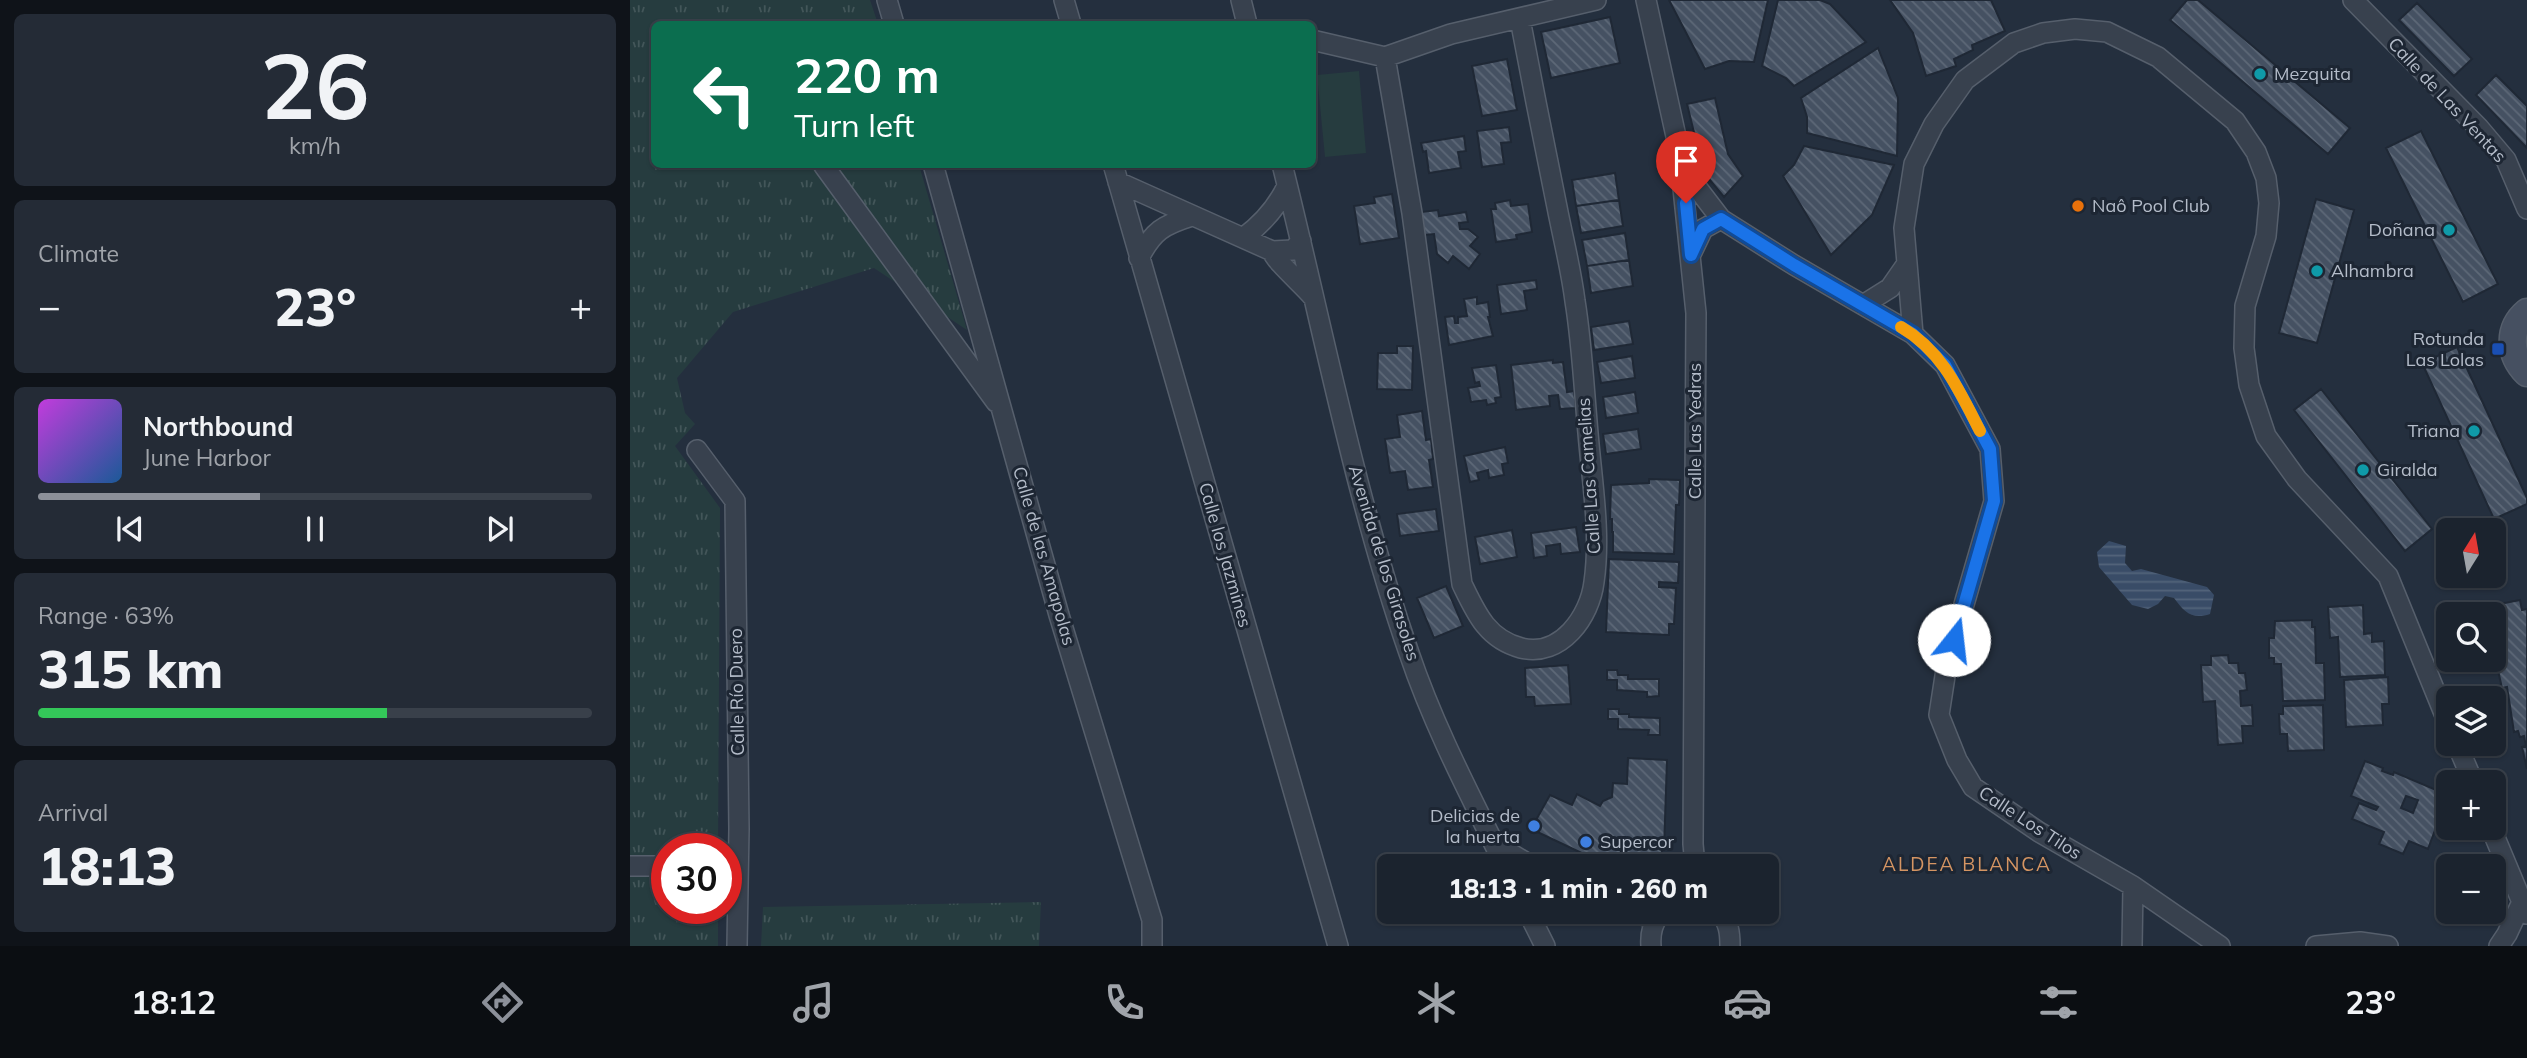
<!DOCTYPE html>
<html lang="en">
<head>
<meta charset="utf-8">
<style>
	body { margin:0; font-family:Mulish,sans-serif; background:#242b36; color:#f1f3f6; height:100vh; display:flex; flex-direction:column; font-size:26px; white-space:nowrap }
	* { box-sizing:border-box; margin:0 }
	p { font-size:23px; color:#a0a4aa }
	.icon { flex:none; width:38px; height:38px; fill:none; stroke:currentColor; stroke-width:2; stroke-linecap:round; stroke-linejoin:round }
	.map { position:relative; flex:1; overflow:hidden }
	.side { display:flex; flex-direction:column; gap:14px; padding:14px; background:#0f1319; width:630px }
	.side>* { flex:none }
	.hud { position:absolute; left:21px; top:21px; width:665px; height:147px; border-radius:10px; box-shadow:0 2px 5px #0004,0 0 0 2px #39404a; background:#0b6e4f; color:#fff; overflow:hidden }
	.needle { width:46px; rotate:11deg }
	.controls { position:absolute; left:1806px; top:518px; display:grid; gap:14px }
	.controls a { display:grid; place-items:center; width:70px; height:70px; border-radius:10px; background:#1b232e; box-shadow:0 2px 5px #0004,0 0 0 2px #39404a; font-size:35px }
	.speed { position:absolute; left:21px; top:833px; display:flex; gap:14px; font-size:35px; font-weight:700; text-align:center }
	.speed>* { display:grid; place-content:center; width:91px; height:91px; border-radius:50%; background:#1b232e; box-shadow:0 2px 5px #0004,0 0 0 2px #39404a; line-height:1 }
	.speed .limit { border:10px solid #d22; background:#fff; color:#111 }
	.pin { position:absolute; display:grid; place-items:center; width:60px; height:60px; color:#fff; margin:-72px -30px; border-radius:50% 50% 50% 0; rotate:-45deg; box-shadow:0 0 7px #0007 }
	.pin .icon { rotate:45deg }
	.me { position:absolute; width:77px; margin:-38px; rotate:16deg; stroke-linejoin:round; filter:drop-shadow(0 0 5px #0008) }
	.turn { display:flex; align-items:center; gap:24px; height:147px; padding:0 28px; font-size:32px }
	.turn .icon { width:91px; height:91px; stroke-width:2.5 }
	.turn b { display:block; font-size:49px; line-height:60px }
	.big { font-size:52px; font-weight:800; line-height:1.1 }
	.side .card { flex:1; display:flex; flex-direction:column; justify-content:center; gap:10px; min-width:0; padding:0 24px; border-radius:10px; background:#242b36 }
	.side .dial { align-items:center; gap:0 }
	.dial b { font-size:91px; line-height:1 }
	.song { display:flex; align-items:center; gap:21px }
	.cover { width:84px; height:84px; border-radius:10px; background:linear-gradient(135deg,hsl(290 70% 55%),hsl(210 70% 35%)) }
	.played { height:7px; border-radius:4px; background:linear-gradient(90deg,#8c9099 40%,#39404a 40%) }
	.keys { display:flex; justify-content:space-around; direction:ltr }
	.heat { display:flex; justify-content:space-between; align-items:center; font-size:38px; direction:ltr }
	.charge { height:10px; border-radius:5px; background:linear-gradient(90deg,#34c759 63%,#39404a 0) }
	.trip { position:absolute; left:747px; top:854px; width:402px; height:70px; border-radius:10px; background:#1b232e; box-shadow:0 2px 5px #0004,0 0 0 2px #39404a; font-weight:800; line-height:70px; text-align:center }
	.tabs { display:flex; height:112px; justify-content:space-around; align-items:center; background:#0b0e12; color:#a0a4aa }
	.tabs .icon { width:49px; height:49px }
	.tabs .current { color:#8c9099 }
	.tabs b { font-size:32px; color:#f1f3f6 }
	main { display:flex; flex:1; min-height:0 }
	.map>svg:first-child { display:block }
</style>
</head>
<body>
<main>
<section class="side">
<div class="card dial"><b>26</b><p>km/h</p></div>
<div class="card"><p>Climate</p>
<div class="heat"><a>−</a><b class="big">23°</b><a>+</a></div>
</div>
<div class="card">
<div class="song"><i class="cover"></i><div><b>Northbound</b><p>June Harbor</p></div></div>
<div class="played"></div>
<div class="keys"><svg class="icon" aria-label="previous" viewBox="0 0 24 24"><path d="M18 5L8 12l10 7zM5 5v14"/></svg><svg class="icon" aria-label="pause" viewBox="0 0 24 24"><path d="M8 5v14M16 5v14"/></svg><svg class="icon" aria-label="next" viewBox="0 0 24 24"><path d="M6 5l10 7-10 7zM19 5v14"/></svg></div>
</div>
<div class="card"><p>Range · 63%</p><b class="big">315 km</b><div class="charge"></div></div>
<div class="card"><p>Arrival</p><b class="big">18:13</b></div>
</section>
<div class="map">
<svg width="1897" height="946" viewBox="0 0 1897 946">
	<defs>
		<pattern id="grass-tufts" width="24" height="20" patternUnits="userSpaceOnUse" patternTransform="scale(1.75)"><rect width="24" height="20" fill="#263c3f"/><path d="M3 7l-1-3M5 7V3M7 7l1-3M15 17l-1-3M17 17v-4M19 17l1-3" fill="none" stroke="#435659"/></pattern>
		<pattern id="water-rules" width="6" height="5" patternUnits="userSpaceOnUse" patternTransform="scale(1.75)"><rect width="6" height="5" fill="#394c67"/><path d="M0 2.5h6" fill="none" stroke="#53647b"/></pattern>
		<pattern id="building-back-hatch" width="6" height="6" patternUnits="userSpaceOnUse" patternTransform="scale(1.75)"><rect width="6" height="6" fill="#455162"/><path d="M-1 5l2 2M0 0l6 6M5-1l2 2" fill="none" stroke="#5d6877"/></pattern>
	</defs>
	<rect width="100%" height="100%" fill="#242f3e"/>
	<path fill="url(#grass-tufts)" d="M0 0H240L248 24H24V164L289 165 337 330 244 268 103 312 47 378 55 413 65 424 45 446 90 508 88 849H37V908H88V946H0Z
		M411 902 409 946H131L133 907Z"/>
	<path fill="#263c3f" d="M729 71 736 153 695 157 687 75Z"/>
	<path fill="url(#water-rules)" d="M1479 541 1496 546 1495 563 1502 571 1511 569 1577 587 1584 595 1580 614C1562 620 1554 612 1544 598L1535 596 1528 604 1518 609 1502 605 1469 567 1467 552Z"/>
	<path fill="url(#building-back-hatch)" stroke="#1f2835" stroke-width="2" fill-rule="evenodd" d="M1039 0H1138L1124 62 1099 61 1075 69Z
		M1148 0H1190L1200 4 1236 42 1164 86 1156 78 1132 66Z
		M1260 0H1361L1375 31 1342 45 1343 50 1324 59 1326 66 1296 76 1283 33Z
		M1557 0H1568L1720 128 1698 154 1540 20Z
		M1787 3 1842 59 1824 76 1769 20Z
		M980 17 990 63 921 78 911 32Z
		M1248 48 1268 98 1267 156 1177 133V117L1171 98Z
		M877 59 887 110 852 116 842 66Z
		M1866 75 1897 106V148L1846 95Z
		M1085 98 1098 154 1113 176 1094 197 1074 173 1057 104Z
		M879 127 881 142 871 143 874 164 852 167 847 131Z
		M1791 131 1868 284 1833 302 1756 148Z
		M834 136 836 151 828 152 831 168 799 173 796 151 793 152 791 143Z
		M1174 146 1264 165 1242 215 1201 255 1153 176 1164 165Z
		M985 173 989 200 946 206 942 180Z
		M762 194 769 238 730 244 724 206 745 203 744 197Z
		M1686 199 1724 210 1687 343 1649 333Z
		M880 200 881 206 898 204 902 232 886 235 887 239 866 242 861 209H866L865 203Z
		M989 200 993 226 951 233 946 206Z
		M808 210 809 216 836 212 838 222 829 223 830 229H838L848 237 840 246 850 254 839 269 823 256 818 263 807 254 804 234 794 235 791 212Z
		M995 233 999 260 957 266 952 240Z
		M999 260 1003 286 961 293 957 266Z
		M906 280 907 289 894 291 897 310 871 314 867 285Z
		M847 297V304L858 302 860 317H858L863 336 819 345 815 317 824 316 825 323H828V317L837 316 834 299Z
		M999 321 1003 344 964 350 961 327Z
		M767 346H783L782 390 747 389 748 353H767Z
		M1827 347 1897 498V504L1864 519 1792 363Z
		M1002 356 1005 378 971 383 967 362Z
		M923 360V363L933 362 937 392 944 391 946 408 930 409 928 395 919 396 920 406 886 410 881 365Z
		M866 365 871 397 865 398 866 403 857 405 856 400 841 402 838 388 850 386 849 382 845 383 842 368Z
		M1691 389 1802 529 1775 551 1664 410Z
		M1005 392 1008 413 976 418 973 397Z
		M792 411 796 440 801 439 803 459 799 460 803 487 778 490 775 471 760 473 755 439 770 437 767 415Z
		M1008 429 1011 449 976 454 973 434Z
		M875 447 878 463 872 464 874 475 859 478 858 470 847 473 849 480 840 482 834 456Z
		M1019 479 1050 480 1049 505H1046L1044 554 983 552V532H982V519H980L981 485 1019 483Z
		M806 509 809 531 770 536 767 514Z
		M946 527 950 552 931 554 930 544 916 546 917 556 904 558 901 533Z
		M882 530 887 557 850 564 845 537Z
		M979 559 1049 562 1048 583 1029 582V587L1046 588 1044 624H1039V635L976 632Z
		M816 586 833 626 804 638 787 598Z
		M1890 600 1892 610 1897 609V769L1892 747 1896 746 1894 736 1890 737 1888 731 1884 732 1877 687 1872 688 1867 666 1871 665 1869 653H1865L1864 648V614H1856L1854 607Z
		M1733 605 1734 634 1742 633V642L1754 641 1755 675 1710 677 1708 637 1700 638 1698 607Z
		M1682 620V627H1685L1686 663H1694L1695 700 1653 701 1651 664H1644V658H1639V638H1644L1645 621Z
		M1598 655 1599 663H1608L1609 673H1615L1617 690 1610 691 1611 706 1622 705 1623 726H1612L1613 743 1588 745 1585 701 1573 702 1571 665H1581V656Z
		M938 665 941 704 905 706 904 697H896L895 668Z
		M977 670H987L988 675H998V679H1029V696L1017 697V692L987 690V680H977Z
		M1758 677 1759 704H1752L1753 725 1716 727 1714 680Z
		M1693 705 1694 750 1658 751 1657 734H1650L1649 714H1653V706Z
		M978 709H989V714H999V717L1030 718V735H1018L1019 730 988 729V719H978Z
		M998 758 1037 760 1034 850H1032L1031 866H979L901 829 920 795 942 805 947 794 970 806 973 801 982 797 983 783 997 784Z
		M1735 761 1753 768 1752 771 1763 775 1764 772 1818 795 1798 849 1779 841 1773 854 1749 844 1754 832 1722 819 1729 803 1746 810 1748 807 1721 796ZM1776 796 1788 800 1783 813 1771 808Z"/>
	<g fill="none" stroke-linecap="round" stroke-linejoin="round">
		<defs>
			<path id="street" d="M257 0 264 24
				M434 0 441 24
				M611 0 617 24
				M1016 0 1049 150 1066 313 1063 844 1065 866
				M1723 0 1849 128 1876 160 1897 209
				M682 40 755 57 821 34 966 0
				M755 57 782 213 832 584C846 613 857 639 891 648 931 658 960 616 964 582 971 533 962 482 958 433 954 389 952 344 945 301 941 269 933 238 927 207 914 144 902 82 890 19
				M1051 160 1065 185 1091 219 1164 265 1283 334 1315 365 1360 449 1364 501 1317 663 1309 715 1327 760 1343 787 1409 832 1503 886 1590 946
				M303 164 429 615 522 920V946
				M483 164 708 946
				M652 164C693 328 724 494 779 653 804 727 841 797 875 866
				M194 166 366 402
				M488 182 642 251 663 250 671 241
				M613 238C632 224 647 207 657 186
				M642 251C644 260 674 286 682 296
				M1061 254 1073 229 1091 219
				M509 258C523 231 533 225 562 216
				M1233 305 1260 288 1276 265
				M1283 334 1274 228 1284 164 1304 124 1335 80 1384 43 1413 33 1445 29 1477 32 1528 57 1605 121 1626 152 1636 178 1639 203 1636 236 1615 306 1614 348 1619 385 1636 436 1667 479 1758 576 1818 723
				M67 450 105 501 109 829 107 946
				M1827 744 1843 782
				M1861 828 1897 914
				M865 844 902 866
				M0 866H37
				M898 912 915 946
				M1005 912 1025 920
				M1089 912C1099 922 1100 933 1100 946
				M1021 946C1020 932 1023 923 1031 912
				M1502 946 1503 886
				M1686 946 1730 942 1758 946
				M1869 946 1877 934 1892 902"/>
			<path id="secondary" d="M1897 312C1877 329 1879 355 1897 373"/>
		</defs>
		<use href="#street" stroke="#565f6c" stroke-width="22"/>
		<use href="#secondary" stroke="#565f6c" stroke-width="29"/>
		<use href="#street" stroke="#38414e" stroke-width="19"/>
		<use href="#secondary" stroke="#465061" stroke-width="26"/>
	</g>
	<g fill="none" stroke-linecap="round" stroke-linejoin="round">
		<defs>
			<path id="route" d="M1056 203 1061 255 1073 229 1091 219 1164 265 1283 334 1315 365 1360 449 1364 501 1324 640"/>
		</defs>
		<use href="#route" stroke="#114b97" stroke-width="18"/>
		<use href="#route" stroke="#1a73e8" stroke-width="12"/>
		<path stroke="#f59e0b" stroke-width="12" d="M1271 327C1312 351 1329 390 1350 431"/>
	</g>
	<g fill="#0f9aa8" stroke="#1d2633" stroke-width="2.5">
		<circle cx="1630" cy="74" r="7"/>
		<circle cx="1819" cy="230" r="7"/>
		<circle cx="1687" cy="271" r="7"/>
		<circle cx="1844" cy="431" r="7"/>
		<circle cx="1733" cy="470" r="7"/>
	</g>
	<circle fill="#e8710a" stroke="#1d2633" stroke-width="2.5" cx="1448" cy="206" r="7"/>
	<rect fill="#1a4fb4" stroke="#1d2633" stroke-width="2.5" x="1861" y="342" width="14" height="14" rx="3.5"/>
	<g fill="#3f7fe0" stroke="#1d2633" stroke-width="2.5">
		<circle cx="904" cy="826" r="7"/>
		<circle cx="956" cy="842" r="7"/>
	</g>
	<g text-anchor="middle" stroke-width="6" stroke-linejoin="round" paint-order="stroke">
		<g font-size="18" fill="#b4bcc9" stroke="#1d2633" text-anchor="start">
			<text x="1644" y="80">Mezquita</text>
			<text x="1462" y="212">Naô Pool Club</text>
			<text x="1805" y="236" text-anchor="end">Doñana</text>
			<text x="1701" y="277">Alhambra</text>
			<text x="1854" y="345" text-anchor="end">Rotunda<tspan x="1854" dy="21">Las Lolas</tspan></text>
			<text x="1830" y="437" text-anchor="end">Triana</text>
			<text x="1747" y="476">Giralda</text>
			<text x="890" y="822" text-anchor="end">Delicias de<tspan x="890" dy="21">la huerta</tspan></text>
			<text x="970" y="848">Supercor</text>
		</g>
		<g font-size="18" fill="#b4bcc9" stroke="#1d2633">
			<text transform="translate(1817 100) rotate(47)" y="6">Calle de Las Ventas</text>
			<text transform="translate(1065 431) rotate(-90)" y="6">Calle Las Yedras</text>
			<text transform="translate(959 476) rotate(-94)" y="6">Calle Las Camelias</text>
			<text transform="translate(595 555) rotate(74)" y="6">Calle los Jazmines</text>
			<text transform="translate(414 556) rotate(74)" y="6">Calle de las Amapolas</text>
			<text transform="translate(754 563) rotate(73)" y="6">Avenida de los Girasoles</text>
			<text transform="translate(107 692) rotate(-91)" y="6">Calle Río Duero</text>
			<text transform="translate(1400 823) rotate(33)" y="6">Calle Los Tilos</text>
		</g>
		<g font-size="19" letter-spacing="2" fill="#d59563" stroke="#1d2633">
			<text x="1337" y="871">ALDEA BLANCA</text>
		</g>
	</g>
</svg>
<div class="controls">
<a><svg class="needle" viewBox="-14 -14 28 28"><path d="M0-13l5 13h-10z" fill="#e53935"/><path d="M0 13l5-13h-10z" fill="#a0a4aa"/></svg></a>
<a><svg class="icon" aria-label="search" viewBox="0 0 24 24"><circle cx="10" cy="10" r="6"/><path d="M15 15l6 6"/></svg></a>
<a><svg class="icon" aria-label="layers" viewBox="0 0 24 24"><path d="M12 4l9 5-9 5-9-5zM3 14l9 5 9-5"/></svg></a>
<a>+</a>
<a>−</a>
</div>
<div class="speed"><div class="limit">30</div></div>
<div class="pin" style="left:1056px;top:203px;background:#d93025"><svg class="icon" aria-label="arrive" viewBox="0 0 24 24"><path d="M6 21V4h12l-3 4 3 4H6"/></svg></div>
<svg class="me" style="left:1324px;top:640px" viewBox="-20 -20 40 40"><circle r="19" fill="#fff"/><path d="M0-13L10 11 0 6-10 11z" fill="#1a73e8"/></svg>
<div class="trip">18:13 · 1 min · 260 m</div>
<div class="hud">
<div class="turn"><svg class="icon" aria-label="left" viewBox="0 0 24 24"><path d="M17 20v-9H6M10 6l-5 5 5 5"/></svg><div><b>220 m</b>Turn left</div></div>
</div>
</div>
</main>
<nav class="tabs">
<b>18:12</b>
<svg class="icon current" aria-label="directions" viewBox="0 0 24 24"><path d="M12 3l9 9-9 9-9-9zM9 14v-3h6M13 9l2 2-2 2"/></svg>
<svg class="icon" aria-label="music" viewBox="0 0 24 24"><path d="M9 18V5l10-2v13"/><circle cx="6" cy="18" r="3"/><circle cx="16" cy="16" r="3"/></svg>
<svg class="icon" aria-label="phone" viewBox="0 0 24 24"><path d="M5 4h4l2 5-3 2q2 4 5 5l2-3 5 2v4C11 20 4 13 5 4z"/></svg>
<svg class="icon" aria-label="climate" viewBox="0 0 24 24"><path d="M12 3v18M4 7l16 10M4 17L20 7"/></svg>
<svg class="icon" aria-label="car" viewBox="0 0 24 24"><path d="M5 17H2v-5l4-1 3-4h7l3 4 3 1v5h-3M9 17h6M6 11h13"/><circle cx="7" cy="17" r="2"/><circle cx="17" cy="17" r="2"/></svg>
<svg class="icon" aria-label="filters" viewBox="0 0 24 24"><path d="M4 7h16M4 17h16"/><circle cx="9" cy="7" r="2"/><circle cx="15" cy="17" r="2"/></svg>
<b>23°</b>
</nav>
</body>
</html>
